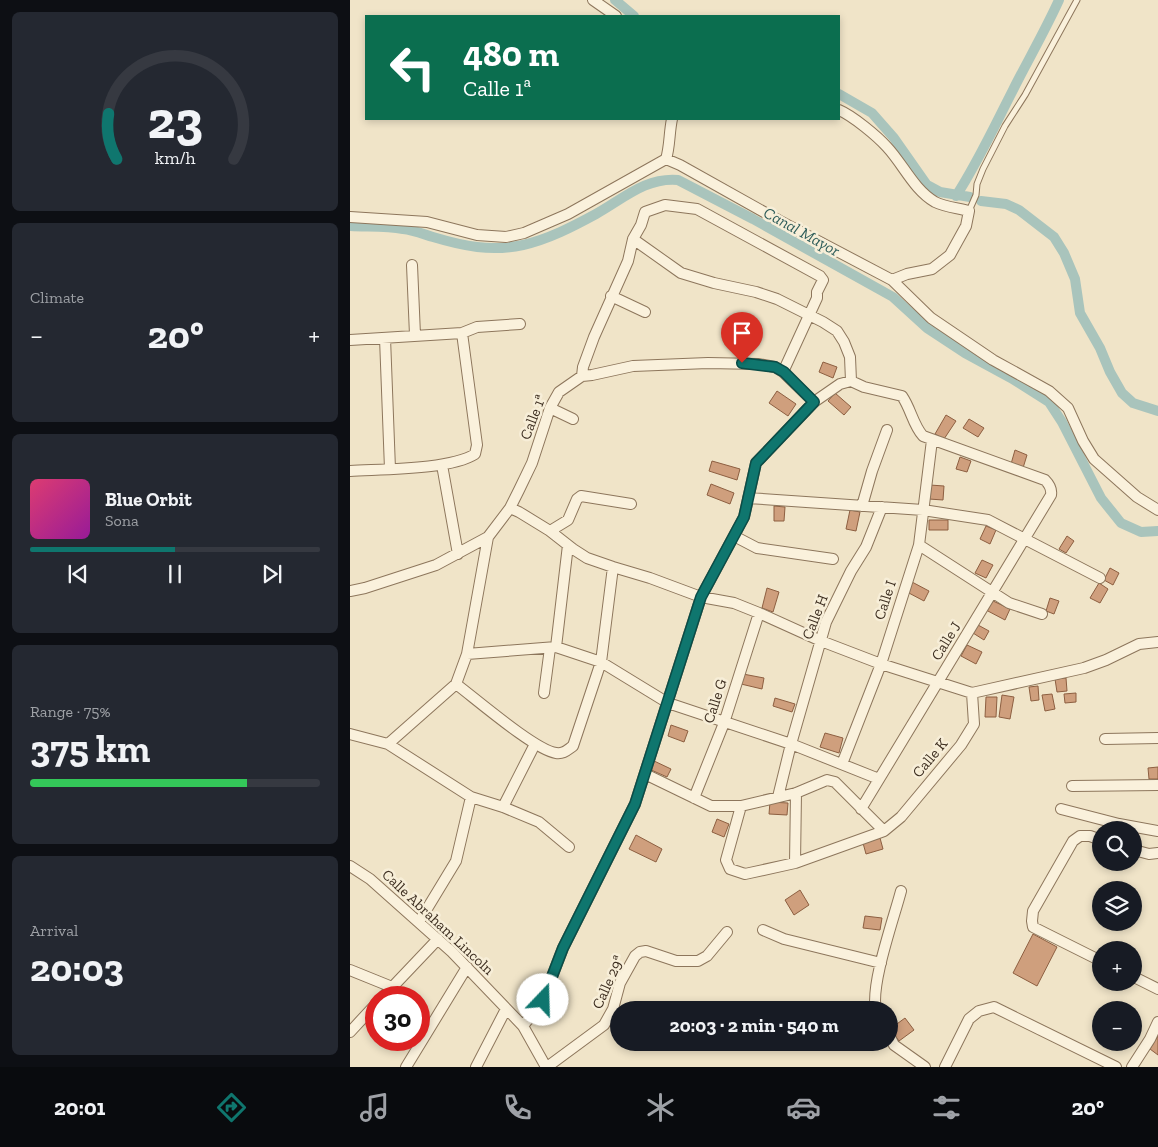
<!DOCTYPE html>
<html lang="en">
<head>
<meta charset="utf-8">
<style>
	body { margin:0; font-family:"Zilla Slab",serif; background:#242831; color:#f1f3f6; height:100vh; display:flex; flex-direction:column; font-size:19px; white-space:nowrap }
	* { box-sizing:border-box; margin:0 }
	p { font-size:16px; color:#9ea1a6 }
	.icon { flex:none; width:28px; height:28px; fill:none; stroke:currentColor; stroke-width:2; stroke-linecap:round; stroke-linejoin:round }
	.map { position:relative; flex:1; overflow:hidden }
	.details { display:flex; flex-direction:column; gap:12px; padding:12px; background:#0d0f14; width:350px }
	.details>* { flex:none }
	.guide { position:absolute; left:15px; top:15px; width:475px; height:105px; border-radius:0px; box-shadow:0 2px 8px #0003; background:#0b6e4f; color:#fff; overflow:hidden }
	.buttons { position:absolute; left:742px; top:821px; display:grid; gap:10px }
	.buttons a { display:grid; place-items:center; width:50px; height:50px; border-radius:50%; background:#171b24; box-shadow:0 2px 8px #0003; font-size:25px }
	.speed { position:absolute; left:15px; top:986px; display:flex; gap:10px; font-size:25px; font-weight:700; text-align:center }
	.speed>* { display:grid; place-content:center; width:65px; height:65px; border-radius:50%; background:#171b24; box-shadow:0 2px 8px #0003; line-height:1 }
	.speed .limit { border:8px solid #d22; background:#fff; color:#111 }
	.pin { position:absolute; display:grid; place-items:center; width:42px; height:42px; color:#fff; margin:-51px -21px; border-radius:50% 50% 50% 0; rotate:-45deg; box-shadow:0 0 5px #0007 }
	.pin .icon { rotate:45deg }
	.me { position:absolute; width:55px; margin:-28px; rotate:21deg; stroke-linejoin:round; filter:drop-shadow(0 0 4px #0008) }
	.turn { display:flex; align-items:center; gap:18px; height:105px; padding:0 15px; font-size:22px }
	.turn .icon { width:65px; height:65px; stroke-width:2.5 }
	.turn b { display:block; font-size:35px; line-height:42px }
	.big { font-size:38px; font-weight:800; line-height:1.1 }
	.details .tile { flex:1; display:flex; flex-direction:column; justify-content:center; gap:8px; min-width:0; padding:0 18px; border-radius:8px; background:#242831 }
	.details .dial { align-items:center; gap:0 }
	.dial svg { height:130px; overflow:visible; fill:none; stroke:#363941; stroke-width:7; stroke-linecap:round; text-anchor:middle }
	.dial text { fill:#f1f3f6; stroke:none }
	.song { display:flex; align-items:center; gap:15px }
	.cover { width:60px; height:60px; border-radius:8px; background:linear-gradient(135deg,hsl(340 70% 55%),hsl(300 70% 35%)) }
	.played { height:5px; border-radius:2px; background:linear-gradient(90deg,#0f766e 50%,#363941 50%) }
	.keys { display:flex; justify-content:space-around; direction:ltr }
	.heat { display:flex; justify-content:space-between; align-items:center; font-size:28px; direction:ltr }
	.charge { height:8px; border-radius:4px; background:linear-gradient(90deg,#34c759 75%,#363941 0) }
	.trip { position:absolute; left:260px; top:1001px; width:288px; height:50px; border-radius:25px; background:#171b24; box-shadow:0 2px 8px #0003; font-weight:800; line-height:50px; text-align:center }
	.tab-bar { display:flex; height:80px; justify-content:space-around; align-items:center; background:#090b0e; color:#9ea1a6 }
	.tab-bar .icon { width:35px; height:35px }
	.tab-bar .selected { color:#0f766e }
	.tab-bar b { font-size:22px; color:#f1f3f6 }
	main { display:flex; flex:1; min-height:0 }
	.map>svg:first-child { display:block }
</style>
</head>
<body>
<main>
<section class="details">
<div class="tile dial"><svg viewBox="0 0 100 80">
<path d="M14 69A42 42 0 1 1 86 69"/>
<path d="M14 69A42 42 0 0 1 9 41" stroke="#0f766e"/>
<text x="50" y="56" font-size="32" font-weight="700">23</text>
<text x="50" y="72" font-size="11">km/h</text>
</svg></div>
<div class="tile"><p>Climate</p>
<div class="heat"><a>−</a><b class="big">20°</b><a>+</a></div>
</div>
<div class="tile">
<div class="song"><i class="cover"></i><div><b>Blue Orbit</b><p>Sona</p></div></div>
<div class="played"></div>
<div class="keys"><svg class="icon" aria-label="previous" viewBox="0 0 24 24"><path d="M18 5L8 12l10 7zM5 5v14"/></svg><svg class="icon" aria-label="pause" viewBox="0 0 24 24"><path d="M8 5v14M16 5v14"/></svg><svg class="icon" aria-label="next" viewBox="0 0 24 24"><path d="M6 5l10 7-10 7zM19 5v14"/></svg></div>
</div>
<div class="tile"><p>Range · 75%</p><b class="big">375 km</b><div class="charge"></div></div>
<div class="tile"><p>Arrival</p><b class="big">20:03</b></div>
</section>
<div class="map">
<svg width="808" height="1067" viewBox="0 0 808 1067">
	<rect width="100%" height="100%" fill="#f0e4c8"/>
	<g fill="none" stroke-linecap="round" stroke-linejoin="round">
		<path stroke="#a9c4bc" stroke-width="10" d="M265 0 284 16
			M489 94 522 113 544 138 577 185 590 192 620 197
			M606 196C628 162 645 125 663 90 678 60 695 31 709 0
			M631 201 656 204 669 210 704 237 714 253 725 279 730 313 750 348 760 372 772 393 783 403 808 411
			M0 226C18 227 36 226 53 229 63 230 73 234 83 237 113 246 141 252 173 245 199 239 222 227 246 214 273 199 296 177 328 180L403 219 543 297 577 328 615 353 661 378 699 402 712 422 751 498 771 523 791 532 808 531"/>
	</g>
	<path fill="#cf9f7d" stroke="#8d5f41" d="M473 362 487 367 483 378 469 372Z
		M427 391 446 404 438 416 419 403Z
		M485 393 501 407 494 415 478 401Z
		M596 415 606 421 594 439 585 434Z
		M619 419 634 428 628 437 613 428Z
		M665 450 677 455 673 468 661 464Z
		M610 457 621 461 617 472 606 469Z
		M362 461 390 469 387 480 359 471Z
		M361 484 384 493 380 504 357 495Z
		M580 485 594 486 593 500 579 499Z
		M424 506 435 507 434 521H424Z
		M500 510 510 512 506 531 496 529Z
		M579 520H598V530H579Z
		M636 526 646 530 640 544 630 539Z
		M717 536 724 541 716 553 709 549Z
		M632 560 643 565 636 578 625 573Z
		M760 568 769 573 763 585 754 580Z
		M562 582 579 591 574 601 557 592Z
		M749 583 758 589 750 603 740 598Z
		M417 588 429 592 423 612 412 608Z
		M700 598 709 601 704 614 696 611Z
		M641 600 660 609 655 620 636 610Z
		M463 613 471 617 465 633 456 630Z
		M628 625 639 631 634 640 623 633Z
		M617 645 632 652 626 664 611 656Z
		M393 674 414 678 412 689 391 684Z
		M716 678 717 691 707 692 705 679Z
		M688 686 689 700 681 701 679 687Z
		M726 693V702L715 703 714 694Z
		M702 694 705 709 695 711 692 695Z
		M652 695 664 697 660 719 649 717Z
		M636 697H647L646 717H635Z
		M425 698 445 704 442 712 423 706Z
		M321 725 338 731 334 742 318 736Z
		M475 733 493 738 489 753 470 747Z
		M302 760 321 769 317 777 299 769Z
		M808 767V779H799L798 768Z
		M420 802 438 803 437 815 419 814Z
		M367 819 379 824 374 837 362 832Z
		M286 835 312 849 306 862 279 849Z
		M530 838 533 849 516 854 513 843Z
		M450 890 459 905 444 915 435 900Z
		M515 916 532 918 530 930 513 928Z
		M683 934 707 947 687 986 663 973Z
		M555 1018 564 1030 549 1041 540 1029Z
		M808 1036V1055L800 1049Z"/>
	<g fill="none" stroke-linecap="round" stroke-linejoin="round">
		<defs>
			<path id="lane" d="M619 211 626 195 627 184 633 169 655 126 675 95 727 0"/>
			<path id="street" d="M243 0 266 16
				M489 110C503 116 527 136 537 147 553 164 564 190 585 202 595 207 608 208 619 211L616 226 600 255 582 269 557 274 542 280
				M316 159C320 146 319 133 322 119
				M0 217 77 222 127 235 156 237 174 233 218 214 316 159 330 165 430 221 542 280 581 318 643 360 699 391 718 408 733 441 744 459 787 497 808 510
				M283 239 331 273 364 283 406 292 427 299 473 322 487 331 494 342 500 357 501 381
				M62 265 65 335
				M261 296 295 312
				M35 338 40 469
				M0 340 112 333 127 327 170 324
				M232 376 233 367 244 337 278 261 283 239 291 225 295 212 315 205 347 209 470 276 473 280 467 292V298L433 372
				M200 408 223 419
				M92 465 108 554
				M0 471C31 469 100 470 125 454L127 445 112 333
				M398 498 573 510 638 520 750 578
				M512 506 522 471 537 430
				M160 508 169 512 200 531 223 549 237 558 263 567 300 578 351 597 384 603 409 613 471 641 531 664 622 693 734 668 756 660 789 644 808 642
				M200 531 218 520 227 499 231 496 281 504
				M384 536 407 548 483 559
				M569 545 659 603 692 614
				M0 591 15 588 86 565 138 537 160 508 169 490 182 463 200 408 209 392 232 376 242 375 283 366 358 363 408 364 425 367 433 372 464 402
				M206 647 218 545
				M117 654 206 647 251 662 318 703 441 744 529 779
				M106 684C126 699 185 750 206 753 214 754 217 750 223 746L251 662 263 567
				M194 693 200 648
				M0 734 38 744 121 797 153 807 189 822 219 847
				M755 739 808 738
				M38 744 106 684 117 654 138 537
				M492 764 531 664 569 545 582 440
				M295 774 361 806H391L446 793 477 780 485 782 534 831
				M722 786 808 785
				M428 797 441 744 476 622 501 571 516 547 532 507
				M344 798 374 723 409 613
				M391 806 376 860 380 869 395 874 445 863 534 831 551 817 611 745 624 724 622 693
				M153 807 185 744
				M711 809 769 824 808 831
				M751 840 740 836H730L723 841 683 911 682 921 683 927 751 961
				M784 850 799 854 808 853
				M445 863 446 793
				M0 866 20 879 102 952 173 1026 196 1067
				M69 922 106 861 121 797
				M413 930 434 939 531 963
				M0 970 42 987
				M784 977 808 989
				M32 998 88 939
				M526 1010C520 985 544 918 551 891
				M173 1026 193 1000 213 948 285 804 351 597 394 517 406 463 464 402 490 384 501 381 514 387 552 396C561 409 563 425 573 436L695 480C700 485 702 489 701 495L511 809
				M0 1032 26 1004
				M539 1035 544 1045 575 1067
				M56 1067 117 967
				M126 1067 156 1009
				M197 1067 254 1025 263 1009 270 983 285 956 290 952 296 951 326 961H348L357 956 377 932
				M595 1067 619 1019 629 1011 644 1007 766 1067
				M782 1067 800 1039 808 1022"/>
		</defs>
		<use href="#lane" stroke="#8d765c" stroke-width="7"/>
		<use href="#street" stroke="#8d765c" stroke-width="12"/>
		<use href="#lane" stroke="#faf1dc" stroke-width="5"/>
		<use href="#street" stroke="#faf1dc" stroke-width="10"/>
	</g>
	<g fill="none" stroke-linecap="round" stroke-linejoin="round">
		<defs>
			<path id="route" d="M193 1000 213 948 285 804 351 597 394 517 406 463 464 402 434 372 425 367 392 363"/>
		</defs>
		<use href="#route" stroke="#0a4d48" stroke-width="12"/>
		<use href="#route" stroke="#0f766e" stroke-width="9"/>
	</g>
	<g text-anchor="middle" stroke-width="5" stroke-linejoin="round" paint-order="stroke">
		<g font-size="15" fill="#3d2e20" stroke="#f7eed8">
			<text transform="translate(183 417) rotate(-69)" y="5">Calle 1ª</text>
			<text transform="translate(535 600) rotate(-72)" y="5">Calle I</text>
			<text transform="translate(465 617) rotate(-69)" y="5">Calle H</text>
			<text transform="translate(596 641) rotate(-58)" y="5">Calle J</text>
			<text transform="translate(365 701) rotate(-72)" y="5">Calle G</text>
			<text transform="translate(580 758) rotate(-50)" y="5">Calle K</text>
			<text transform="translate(88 922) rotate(43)" y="5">Calle Abraham Lincoln</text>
			<text transform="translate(258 982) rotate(-66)" y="5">Calle 29ª</text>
		</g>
		<g font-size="16" font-style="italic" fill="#2f5d5a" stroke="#f7eed8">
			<text transform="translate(452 231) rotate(29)" y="6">Canal Mayor</text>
		</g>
	</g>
</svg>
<div class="buttons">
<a><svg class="icon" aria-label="search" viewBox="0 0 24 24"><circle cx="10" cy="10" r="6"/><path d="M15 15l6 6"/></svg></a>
<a><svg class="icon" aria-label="layers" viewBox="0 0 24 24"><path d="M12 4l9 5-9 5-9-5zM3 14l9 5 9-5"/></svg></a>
<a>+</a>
<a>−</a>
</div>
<div class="speed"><div class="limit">30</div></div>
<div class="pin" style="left:392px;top:363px;background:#d93025"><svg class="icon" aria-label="arrive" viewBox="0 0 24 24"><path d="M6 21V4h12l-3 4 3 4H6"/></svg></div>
<svg class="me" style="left:193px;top:1000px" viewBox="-20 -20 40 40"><circle r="19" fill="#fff"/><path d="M0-13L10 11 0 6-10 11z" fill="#0f766e"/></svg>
<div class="trip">20:03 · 2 min · 540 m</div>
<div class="guide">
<div class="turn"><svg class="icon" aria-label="left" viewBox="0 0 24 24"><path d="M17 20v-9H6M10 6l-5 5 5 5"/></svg><div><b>480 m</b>Calle 1ª</div></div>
</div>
</div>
</main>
<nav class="tab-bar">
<b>20:01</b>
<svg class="icon selected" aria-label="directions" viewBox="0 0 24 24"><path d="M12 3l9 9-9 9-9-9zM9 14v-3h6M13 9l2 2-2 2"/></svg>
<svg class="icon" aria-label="music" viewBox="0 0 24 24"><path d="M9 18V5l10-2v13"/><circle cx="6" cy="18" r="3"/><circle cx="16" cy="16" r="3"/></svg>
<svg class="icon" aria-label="phone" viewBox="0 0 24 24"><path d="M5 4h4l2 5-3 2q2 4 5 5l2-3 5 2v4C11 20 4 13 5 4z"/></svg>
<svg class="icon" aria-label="climate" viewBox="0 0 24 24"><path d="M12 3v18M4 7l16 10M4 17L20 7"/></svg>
<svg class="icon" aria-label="car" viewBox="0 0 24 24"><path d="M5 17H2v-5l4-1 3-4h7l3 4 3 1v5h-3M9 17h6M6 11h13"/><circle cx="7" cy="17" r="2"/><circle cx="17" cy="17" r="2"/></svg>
<svg class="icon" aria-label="filters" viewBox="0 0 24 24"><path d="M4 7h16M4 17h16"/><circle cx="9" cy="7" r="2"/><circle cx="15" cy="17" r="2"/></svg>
<b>20°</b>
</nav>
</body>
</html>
